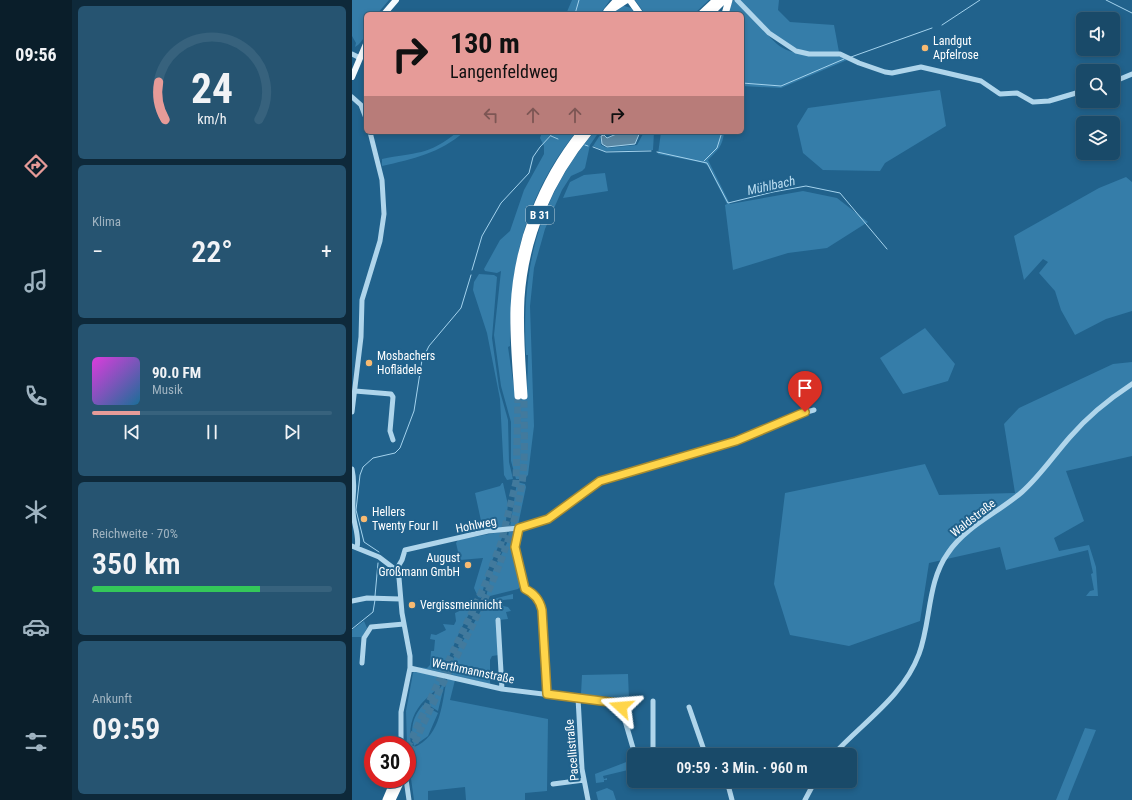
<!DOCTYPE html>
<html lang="de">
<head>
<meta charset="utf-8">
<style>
	body { margin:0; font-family:"Roboto Condensed",sans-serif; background:#265471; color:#f1f3f6; height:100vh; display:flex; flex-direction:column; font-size:15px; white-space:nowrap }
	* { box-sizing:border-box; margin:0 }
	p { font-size:13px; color:#9fb3c0 }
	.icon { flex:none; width:22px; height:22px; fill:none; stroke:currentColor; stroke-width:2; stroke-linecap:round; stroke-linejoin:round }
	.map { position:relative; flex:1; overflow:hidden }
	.details { display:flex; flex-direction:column; gap:6px; padding:6px; background:#0e293a; width:280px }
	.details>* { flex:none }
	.banner { position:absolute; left:12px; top:12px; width:380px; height:122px; border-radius:6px; box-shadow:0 2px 6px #0003,0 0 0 1px #37627d; background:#e69b98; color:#111; overflow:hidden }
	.controls { position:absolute; left:724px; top:12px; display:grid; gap:8px }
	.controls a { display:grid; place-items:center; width:44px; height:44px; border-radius:6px; background:#194a69; box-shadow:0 2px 6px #0003,0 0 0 1px #37627d; font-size:20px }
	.speed { position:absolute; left:12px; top:736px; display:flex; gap:8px; font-size:20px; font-weight:700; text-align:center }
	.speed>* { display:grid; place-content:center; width:52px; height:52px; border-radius:50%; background:#194a69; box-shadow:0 2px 6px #0003,0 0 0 1px #37627d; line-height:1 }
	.speed .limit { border:6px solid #d22; background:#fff; color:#111 }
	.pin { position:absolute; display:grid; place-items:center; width:34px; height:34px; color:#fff; margin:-41px -17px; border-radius:50% 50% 50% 0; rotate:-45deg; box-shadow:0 0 4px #0007 }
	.pin .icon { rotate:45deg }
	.me { position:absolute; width:44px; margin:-22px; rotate:289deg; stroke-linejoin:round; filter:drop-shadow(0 0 3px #0008) }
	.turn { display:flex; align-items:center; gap:14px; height:84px; padding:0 20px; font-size:18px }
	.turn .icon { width:52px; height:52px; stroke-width:2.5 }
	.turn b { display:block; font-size:28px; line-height:34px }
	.lanes { display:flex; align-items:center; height:38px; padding:0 20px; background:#0003; justify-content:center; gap:20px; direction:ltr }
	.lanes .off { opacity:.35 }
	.big { font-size:30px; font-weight:600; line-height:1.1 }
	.details .widget { flex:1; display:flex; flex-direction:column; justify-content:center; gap:6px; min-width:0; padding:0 14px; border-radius:6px; background:#265471 }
	.details .dial { align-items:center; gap:0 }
	.dial svg { height:104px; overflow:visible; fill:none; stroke:#37627d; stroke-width:7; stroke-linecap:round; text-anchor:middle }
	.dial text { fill:#f1f3f6; stroke:none }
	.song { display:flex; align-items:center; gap:12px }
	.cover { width:48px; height:48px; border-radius:6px; background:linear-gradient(135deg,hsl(300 70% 55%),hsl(200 70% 35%)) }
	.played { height:4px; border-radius:2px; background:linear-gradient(90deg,#e69b98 20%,#37627d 20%) }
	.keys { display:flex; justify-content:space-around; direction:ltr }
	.heat { display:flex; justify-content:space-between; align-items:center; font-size:22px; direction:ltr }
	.charge { height:6px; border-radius:3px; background:linear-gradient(90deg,#34c759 70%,#37627d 0) }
	.trip { position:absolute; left:275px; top:748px; width:230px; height:40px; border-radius:6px; background:#194a69; box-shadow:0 2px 6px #0003,0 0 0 1px #37627d; font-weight:600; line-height:40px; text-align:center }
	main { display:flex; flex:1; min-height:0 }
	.menu { display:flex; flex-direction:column; width:72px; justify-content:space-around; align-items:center; background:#0a1e2a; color:#9fb3c0 }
	.menu .icon { width:28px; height:28px }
	.menu .selected { color:#e69b98 }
	.menu b { font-size:18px; color:#f1f3f6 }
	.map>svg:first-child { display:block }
</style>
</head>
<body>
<main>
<nav class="menu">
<b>09:56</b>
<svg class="icon selected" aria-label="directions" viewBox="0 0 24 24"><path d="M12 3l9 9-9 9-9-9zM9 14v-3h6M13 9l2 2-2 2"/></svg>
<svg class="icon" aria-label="music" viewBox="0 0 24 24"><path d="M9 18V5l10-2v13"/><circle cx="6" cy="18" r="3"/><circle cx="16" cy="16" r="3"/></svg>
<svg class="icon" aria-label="phone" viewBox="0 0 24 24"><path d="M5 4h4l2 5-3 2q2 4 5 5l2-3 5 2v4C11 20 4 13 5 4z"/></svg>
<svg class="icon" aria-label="climate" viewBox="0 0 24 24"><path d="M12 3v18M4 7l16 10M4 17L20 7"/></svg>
<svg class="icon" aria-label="car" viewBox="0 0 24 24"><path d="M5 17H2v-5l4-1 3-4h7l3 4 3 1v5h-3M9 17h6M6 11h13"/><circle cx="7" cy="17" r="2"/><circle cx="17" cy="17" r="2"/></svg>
<svg class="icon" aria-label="filters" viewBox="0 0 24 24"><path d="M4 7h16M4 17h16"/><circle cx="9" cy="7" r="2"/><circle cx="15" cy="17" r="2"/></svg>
</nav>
<section class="details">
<div class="widget dial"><svg viewBox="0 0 100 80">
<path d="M14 69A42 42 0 1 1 86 69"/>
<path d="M14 69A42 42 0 0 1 9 40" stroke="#e69b98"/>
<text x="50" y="56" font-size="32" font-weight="700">24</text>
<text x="50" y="72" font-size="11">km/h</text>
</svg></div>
<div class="widget"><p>Klima</p>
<div class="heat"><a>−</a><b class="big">22°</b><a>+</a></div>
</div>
<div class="widget">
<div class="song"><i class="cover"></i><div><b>90.0 FM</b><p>Musik</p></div></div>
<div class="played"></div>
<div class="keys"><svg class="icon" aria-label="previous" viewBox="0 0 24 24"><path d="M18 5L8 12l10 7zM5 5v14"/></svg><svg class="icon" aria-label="pause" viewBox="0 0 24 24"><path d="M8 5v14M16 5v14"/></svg><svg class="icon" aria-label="next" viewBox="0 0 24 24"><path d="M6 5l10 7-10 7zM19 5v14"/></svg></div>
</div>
<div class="widget"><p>Reichweite · 70%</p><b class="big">350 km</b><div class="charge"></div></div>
<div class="widget"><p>Ankunft</p><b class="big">09:59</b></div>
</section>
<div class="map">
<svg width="780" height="800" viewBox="0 0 780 800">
	<rect width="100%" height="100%" fill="#21628c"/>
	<path fill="#357da9" d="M0 0H37L25 14H14C14 27 16 39 3 47L4 43 0 36Z
		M220 0H258L248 14H214Z
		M283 0H357L342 14H293Z
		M381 0C393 4 415 38 429 47 451 61 476 48 495 60L429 88 390 86V14H375Z
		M388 0H427L426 10 438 22 482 25 487 52H454L427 42Z
		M269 5 279 8 283 14H258Z
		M588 90 594 126 533 163 528 171 471 170 451 153 445 126 456 108Z
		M105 132H112C88 153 61 159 30 166V159C63 152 77 156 105 132Z
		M190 132H224C173 196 157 265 158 346L156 347 163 395H175L176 355H174C169 269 186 199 242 132H247L238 145 233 168 230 171 219 176 210 190 193 229 182 268 178 306 182 426 176 475 172 479H164L159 461V422L149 386 142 335 149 271 145 273 133 271 132 269 148 240 158 231 172 190 192 154V146L188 138Z
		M292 132H302L301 150 252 151 241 146 248 135 249 145 255 148 285 145Z
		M309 132H372C371 146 365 151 356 160L378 204 451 191 485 198 516 222 475 248 436 253 381 270 373 205 375 204 356 166 352 163 306 154Z
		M253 173 256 191 211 198 218 182 232 175Z
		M774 177 780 182V311L754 319 723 335 709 310 703 291 687 273 696 262 691 259 672 280 662 236 747 188Z
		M127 274 142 275 145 277 140 338 147 388 156 420 157 462 161 479 155 480 152 475 148 399 135 333 121 290 122 282Z
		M573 328 603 364 596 381 551 394 528 358Z
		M780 362V456L714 471 732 521 702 538 707 551 737 545 744 567 746 596H734L738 591 742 590 739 574 741 573 736 550 654 570 648 547 577 563 568 621 497 646 438 635 422 584 433 493 573 464 587 495 663 493 652 424 667 408 761 364Z
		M165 482 173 484 174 487 166 525 158 527Z
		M150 483H151L156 505 153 528 131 530 123 493 148 486Z
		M153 531 136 570 129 598 126 597 122 588 131 558 108 560 104 543 106 540Z
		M157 531H161L164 534 162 548 170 585 166 589 134 597 139 575 155 543Z
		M161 594V599L151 600V606L156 607 159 611 154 612 156 619 147 620V655L140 656 138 660V684L97 674C102 646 123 628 133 601Z
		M127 602C125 608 120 609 117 614 106 633 98 653 92 673L65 667 75 668 78 665 79 651H82L83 640 78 639 79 634 84 635 94 630 91 624 102 625 104 621 103 613Z
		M12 621 15 628 10 637H0V630Z
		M63 671 91 678C89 686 85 689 78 695 62 709 56 723 59 745H55L54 711 61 673Z
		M276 674 277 699 229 694 230 675Z
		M94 678 86 711 78 706 77 699 89 687Z
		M95 678 103 680 98 700 196 719 195 791 173 793V800H114L113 787 76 791V800H62L55 750C89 740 89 708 95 678Z
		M71 705 86 713 76 736 62 746C58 729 60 718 71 705Z
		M733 728 744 730 718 794 716 800H704Z
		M277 761 276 770 251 776 252 779 255 778V780H252V782L244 783 243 774Z
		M255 788 261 791 264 800H246L244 792Z"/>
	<path fill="#5a87a3" stroke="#a3d2ed" d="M269 132H288L283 144 255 147 250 144 249 136 252 135 255 138Z"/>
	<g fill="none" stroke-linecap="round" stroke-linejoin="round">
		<path stroke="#a3d2ed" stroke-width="1" d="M754 0 780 13
			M223 14 227 0
			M590 25 628 0
			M499 57 580 28
			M390 83 429 86 492 59
			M199 136 206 139
			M233 145 236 146
			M241 147 254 152 299 151
			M305 152 355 163 376 203 421 192 454 186 488 193 535 249
			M352 161 365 148 370 132
			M120 270 130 236 149 203 177 173 181 157 188 147 202 132
			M27 552 12 542 4 510 8 475 11 467 21 458 43 453 48 448 62 411 70 360 77 346 109 308 119 275
			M23 596 26 563
			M0 629 21 612 23 600"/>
		<path stroke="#427a9d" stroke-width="7" stroke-dasharray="7 3.5" stroke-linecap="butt" d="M55 748 132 587 149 543 164 482 166 396
			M55 762C91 669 155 583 170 483 174 455 172 424 172 396
			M47 785 49 779"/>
		<path stroke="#afd5eb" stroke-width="5" d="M385 0 417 33 444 51 457 54H488L507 63 533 72 540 73 569 67 629 81 648 94 665 93 681 102 697 101 731 91
			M0 54 8 58
			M761 82 780 74
			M0 97 9 105 14 118
			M3 391 39 394 41 397 38 431 41 440
			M0 412 9 337 10 300 28 241 32 214 30 180 18 132
			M0 469C4 486 0 495 1 510 1 524 8 535 5 548
			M167 528 163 547 173 589C182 592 188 601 190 610L195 694
			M0 546 27 557 44 570 47 578 50 613 58 656V668L49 712V745
			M44 570 50 560 53 550 136 531 167 528 191 521 248 481 384 441 444 415 462 410
			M0 601 15 598 48 599
			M146 620 150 689
			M10 663 12 638 19 627 52 624
			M58 668 150 689 265 703 269 707 281 748 284 754 286 755
			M226 698 230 769 236 800
			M301 701V754
			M337 707 353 753
			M289 755 331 752 358 755
			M481 755C511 722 551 697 567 654 579 622 575 582 596 553 614 526 646 513 670 492 688 476 702 455 718 437 736 416 757 399 780 384
			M54 779 57 800
			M375 781 380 800
			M201 784 232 780
			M453 800 463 781"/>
		<path stroke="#f4fafe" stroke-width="6" d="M32 14 44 0
			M0 77 14 44"/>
		<path stroke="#fff" stroke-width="7" d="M278 0 288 14
			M255 11 265 0
			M254 13 274 0
			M349 14 364 0
			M358 14 372 0
			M373 14 377 0
			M166 396C164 367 161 337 162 308 165 244 189 182 229 132
			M172 396C170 363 167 331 169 298 173 237 198 179 237 132
			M34 800 43 779
			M40 800 47 785"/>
	</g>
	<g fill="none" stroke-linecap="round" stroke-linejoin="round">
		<defs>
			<path id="route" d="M269 707 265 703 195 694 190 610C188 601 182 593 173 589L163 547 167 528 196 519 248 481 384 441 453 412"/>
		</defs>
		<use href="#route" stroke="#a68a30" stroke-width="10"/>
		<use href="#route" stroke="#ffd54a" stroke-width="7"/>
	</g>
	<g fill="#f8ba71" stroke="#21628c" stroke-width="1.5">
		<circle cx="573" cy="48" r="4"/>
		<circle cx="17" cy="363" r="4"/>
		<circle cx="12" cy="519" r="4"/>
		<circle cx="116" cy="565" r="4"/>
		<circle cx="60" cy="605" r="4"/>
	</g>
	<g text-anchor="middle" stroke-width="4" stroke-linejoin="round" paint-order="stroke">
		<rect fill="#21628c" stroke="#bcd0dc" stroke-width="1" x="174" y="206" width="28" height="18" rx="3"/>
		<g font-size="11" font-weight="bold" fill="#fff">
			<text x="188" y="219">B 31</text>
		</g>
		<g font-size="12" fill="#fff" stroke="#21628c" text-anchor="start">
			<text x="581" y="45">Landgut<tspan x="581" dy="14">Apfelrose</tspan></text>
			<text x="25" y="360">Mosbachers<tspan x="25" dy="14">Hoflädele</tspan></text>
			<text x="20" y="516">Hellers<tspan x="20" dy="14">Twenty Four II</tspan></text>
			<text x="108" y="562" text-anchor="end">August<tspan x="108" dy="14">Großmann GmbH</tspan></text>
			<text x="68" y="609">Vergissmeinnicht</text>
		</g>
		<g font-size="12" fill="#fff" stroke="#21628c">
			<text transform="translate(621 518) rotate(-38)" y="4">Waldstraße</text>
			<text transform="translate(124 525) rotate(-11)" y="4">Hohlweg</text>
			<text transform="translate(121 671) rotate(12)" y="4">Werthmannstraße</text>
			<text transform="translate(220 750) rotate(-95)" y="4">Pacellistraße</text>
		</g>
		<g font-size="13" font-style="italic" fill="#bbdef2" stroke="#21628c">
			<text transform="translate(419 185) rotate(-12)" y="5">Mühlbach</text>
		</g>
	</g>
</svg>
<div class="controls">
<a><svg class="icon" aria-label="sound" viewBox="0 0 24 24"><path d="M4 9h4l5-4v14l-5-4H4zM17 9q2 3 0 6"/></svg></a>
<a><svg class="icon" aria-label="search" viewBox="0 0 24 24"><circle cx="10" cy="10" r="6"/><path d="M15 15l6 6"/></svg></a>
<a><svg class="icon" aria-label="layers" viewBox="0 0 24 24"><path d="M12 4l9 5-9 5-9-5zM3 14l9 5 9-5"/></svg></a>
</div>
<div class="speed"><div class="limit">30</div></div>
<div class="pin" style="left:453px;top:412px;background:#d93025"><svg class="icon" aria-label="arrive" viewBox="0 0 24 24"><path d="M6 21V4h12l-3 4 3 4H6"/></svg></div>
<svg class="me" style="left:269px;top:707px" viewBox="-20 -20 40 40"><path d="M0-17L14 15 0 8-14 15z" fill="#ffd54a" stroke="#fff" stroke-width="4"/></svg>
<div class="trip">09:59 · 3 Min. · 960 m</div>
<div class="banner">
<div class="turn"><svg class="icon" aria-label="right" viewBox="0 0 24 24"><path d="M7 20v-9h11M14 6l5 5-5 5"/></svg><div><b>130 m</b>Langenfeldweg</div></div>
<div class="lanes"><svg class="icon off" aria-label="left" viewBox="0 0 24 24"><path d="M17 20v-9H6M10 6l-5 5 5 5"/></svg><svg class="icon off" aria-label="ahead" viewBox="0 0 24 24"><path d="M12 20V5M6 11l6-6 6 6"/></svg><svg class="icon off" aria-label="ahead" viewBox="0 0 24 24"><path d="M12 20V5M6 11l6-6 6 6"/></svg><svg class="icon" aria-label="right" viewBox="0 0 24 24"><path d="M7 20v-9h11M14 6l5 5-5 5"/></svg></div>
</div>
</div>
</main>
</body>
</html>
